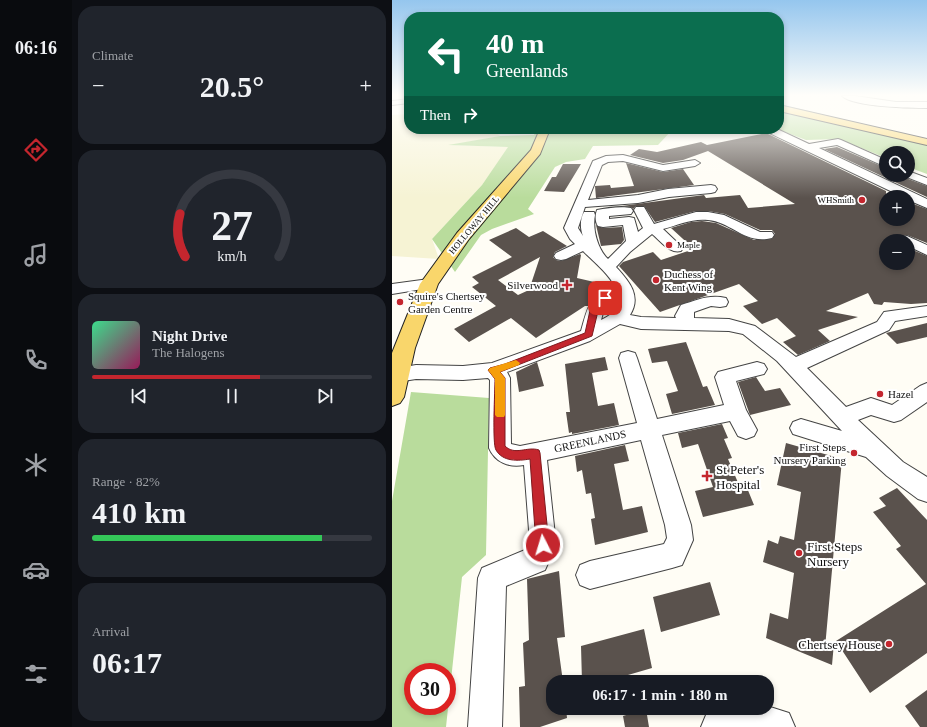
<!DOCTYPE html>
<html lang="en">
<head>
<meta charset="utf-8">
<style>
	body { margin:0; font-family:Georgia,serif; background:#20242c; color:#f1f3f6; height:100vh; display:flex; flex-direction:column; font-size:15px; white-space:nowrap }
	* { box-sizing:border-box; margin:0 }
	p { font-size:13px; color:#9ea1a6 }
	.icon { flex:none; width:22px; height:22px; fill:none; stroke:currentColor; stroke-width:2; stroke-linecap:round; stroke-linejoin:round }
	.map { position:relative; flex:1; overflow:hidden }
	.drawer { display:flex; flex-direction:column; gap:6px; padding:6px; background:#0d0f14; width:320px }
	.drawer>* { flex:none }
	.guide { position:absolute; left:12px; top:12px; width:380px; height:122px; border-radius:16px; box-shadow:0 2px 6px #0003; background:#0b6e4f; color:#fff; overflow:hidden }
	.tools { position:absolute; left:487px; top:146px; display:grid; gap:8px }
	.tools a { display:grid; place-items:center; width:36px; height:36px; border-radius:50%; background:#171b24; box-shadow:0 2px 6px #0003; font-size:20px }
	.speed { position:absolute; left:12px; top:663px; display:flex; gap:8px; font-size:20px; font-weight:700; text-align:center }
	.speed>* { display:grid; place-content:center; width:52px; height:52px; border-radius:50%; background:#171b24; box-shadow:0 2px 6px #0003; line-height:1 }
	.speed .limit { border:6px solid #d22; background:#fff; color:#111 }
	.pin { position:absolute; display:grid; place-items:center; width:34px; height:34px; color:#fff; margin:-17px; border-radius:8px; box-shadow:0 2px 6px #0006 }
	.me { position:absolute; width:44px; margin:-22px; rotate:355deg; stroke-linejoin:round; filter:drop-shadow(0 0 3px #0008) }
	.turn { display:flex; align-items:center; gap:14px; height:84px; padding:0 16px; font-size:18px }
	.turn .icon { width:52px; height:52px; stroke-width:2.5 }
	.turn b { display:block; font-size:28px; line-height:34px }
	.then { display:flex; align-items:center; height:38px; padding:0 16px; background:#0003; gap:8px; font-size:15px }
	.big { font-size:30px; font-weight:700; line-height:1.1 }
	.drawer .card { flex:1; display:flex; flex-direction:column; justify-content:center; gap:6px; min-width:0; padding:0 14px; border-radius:16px; background:#20242c }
	.drawer .dial { align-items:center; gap:0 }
	.dial svg { height:104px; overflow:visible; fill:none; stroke:#363941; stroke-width:7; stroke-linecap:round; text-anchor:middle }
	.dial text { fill:#f1f3f6; stroke:none }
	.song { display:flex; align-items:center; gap:12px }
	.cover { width:48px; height:48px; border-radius:6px; background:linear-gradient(135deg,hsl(150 70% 55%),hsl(330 70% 35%)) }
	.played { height:4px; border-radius:2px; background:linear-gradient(90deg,#c4262e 60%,#363941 60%) }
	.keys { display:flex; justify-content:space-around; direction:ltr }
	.heat { display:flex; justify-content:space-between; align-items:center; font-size:22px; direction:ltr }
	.charge { height:6px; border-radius:3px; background:linear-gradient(90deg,#34c759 82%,#363941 0) }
	.trip { position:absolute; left:154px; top:675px; width:228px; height:40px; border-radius:16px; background:#171b24; box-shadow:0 2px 6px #0003; font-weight:700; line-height:40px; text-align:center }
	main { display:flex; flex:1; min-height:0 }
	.tab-bar { display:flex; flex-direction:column; width:72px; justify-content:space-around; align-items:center; background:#090b0e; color:#9ea1a6 }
	.tab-bar .icon { width:28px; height:28px }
	.tab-bar .current { color:#c4262e }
	.tab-bar b { font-size:18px; color:#f1f3f6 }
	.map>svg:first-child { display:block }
</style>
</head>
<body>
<main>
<nav class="tab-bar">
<b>06:16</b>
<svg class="icon current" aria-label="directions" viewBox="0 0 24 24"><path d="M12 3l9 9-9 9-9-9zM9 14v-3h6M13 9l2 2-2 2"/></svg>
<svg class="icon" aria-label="music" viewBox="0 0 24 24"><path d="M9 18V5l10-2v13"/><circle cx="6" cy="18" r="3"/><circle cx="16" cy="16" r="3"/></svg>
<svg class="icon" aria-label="phone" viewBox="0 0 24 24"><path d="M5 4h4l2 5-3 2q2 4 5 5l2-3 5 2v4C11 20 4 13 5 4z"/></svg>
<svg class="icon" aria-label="climate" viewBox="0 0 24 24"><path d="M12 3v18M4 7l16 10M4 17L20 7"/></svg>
<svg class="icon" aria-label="car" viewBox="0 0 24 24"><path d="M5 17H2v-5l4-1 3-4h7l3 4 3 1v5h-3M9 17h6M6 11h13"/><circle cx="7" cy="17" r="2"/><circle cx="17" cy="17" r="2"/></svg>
<svg class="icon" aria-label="filters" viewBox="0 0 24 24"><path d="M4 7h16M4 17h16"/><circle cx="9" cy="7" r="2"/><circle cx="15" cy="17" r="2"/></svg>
</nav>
<section class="drawer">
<div class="card"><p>Climate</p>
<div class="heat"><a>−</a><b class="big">20.5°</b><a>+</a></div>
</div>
<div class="card dial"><svg viewBox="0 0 100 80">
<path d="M14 69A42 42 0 1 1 86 69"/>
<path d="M14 69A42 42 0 0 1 10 36" stroke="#c4262e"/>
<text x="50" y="56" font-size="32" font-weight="700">27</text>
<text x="50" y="72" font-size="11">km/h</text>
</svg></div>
<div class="card">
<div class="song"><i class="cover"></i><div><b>Night Drive</b><p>The Halogens</p></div></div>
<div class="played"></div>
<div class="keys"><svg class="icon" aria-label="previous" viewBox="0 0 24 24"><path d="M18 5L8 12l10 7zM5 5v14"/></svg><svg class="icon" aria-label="pause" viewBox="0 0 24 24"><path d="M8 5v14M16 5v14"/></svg><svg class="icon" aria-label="next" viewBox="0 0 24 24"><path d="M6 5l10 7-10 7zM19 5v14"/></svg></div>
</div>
<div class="card"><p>Range · 82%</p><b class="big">410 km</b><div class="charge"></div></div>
<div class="card"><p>Arrival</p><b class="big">06:17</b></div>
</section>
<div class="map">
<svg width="535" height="727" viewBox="0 0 535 727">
	<rect width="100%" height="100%" fill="#fffdf5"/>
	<path fill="#f6f3d4" d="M17 114V129H100L108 136 59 145 117 147 90 185 40 239 47 259 0 256V115Z"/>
	<path fill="#b9dc9c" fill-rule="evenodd" d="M387 104 535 139V174L516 167V153H494V158L447 139 414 140 385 129H387Z
		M144 129H281L266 145 201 146 193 159 174 162 163 167 136 209 142 214 100 229 89 235 63 272 40 239 90 185 116 147 56 145 108 136 142 135Z
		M19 392 97 398 94 555 70 577 54 727H0V501ZM21 672H55V706H21Z"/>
	<path fill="#5a524d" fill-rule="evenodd" d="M374 133 494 191V219H516V202L535 209V243L515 235 510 236 508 241H494V263H516V248L535 256V303L519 304 492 302 490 305 482 304 476 293 434 311 466 317 426 330 438 341 406 355 391 342 404 336 385 318 370 324 351 306 366 301 347 284 268 312 227 266 231 262 261 252 269 260 302 249 279 228 299 222 310 221 324 223 362 240 380 239 383 234 380 230H368L333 214 316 211H304L263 222 252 206H244L241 209 239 207 230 206 312 195 314 198 348 195 356 208 403 204 316 151 291 160 271 163 238 155 247 149 265 152 309 142 315 145Z
		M445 147 494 168V175H510L511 177 535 186V197L432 149Z
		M234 163 271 172 291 169 302 185 204 198 203 186 218 185 219 188 242 186Z
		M171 164H189L172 192 152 191 160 177H164Z
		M204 225 211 228 230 227 232 240 229 244 209 246Z
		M124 228 137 237 151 231 175 246 163 252 161 257 164 260 169 261 188 254 189 255 185 278 211 284 209 293 204 296H197L196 306H193L144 338 119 318 77 342 62 329 104 306 80 287 87 283 80 277 120 257 97 240ZM148 257 137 290 126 295 106 280Z
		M535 323V337L505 344 494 333Z
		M294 342 311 387 315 386 323 405 280 414 274 394 286 391 275 361 260 363 256 349Z
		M213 357 216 370 200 373 206 406 222 403 227 425 180 434V432L177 433 174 412H178L173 364Z
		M145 362 152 386 127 392 124 372Z
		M364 377 373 391 388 388 399 405 358 415 346 382Z
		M330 424 336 438 332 439 340 458 336 459 347 485 353 483 362 505 311 517 303 491 321 487 306 444 290 448 286 433Z
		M394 443 450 459 433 648 442 643 440 665 374 638 378 613 396 619 402 573 371 562 376 540 386 544 388 536 402 540 409 492 385 485Z
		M233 445 237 461 222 464 231 510 250 506 256 532 203 545 199 519 203 518 199 493 194 494 190 470 185 472 183 456Z
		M505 488 535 520V653L478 693 444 641 534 584 504 549 509 546 481 512 494 506 487 498Z
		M167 571 173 637 165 638 171 682H161V708H174L175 718 148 727H128L127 687 133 686 131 643 137 640 135 579Z
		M318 582 328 615 269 632 261 597Z
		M252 629 260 668 212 682H190L189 646Z
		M535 690V727H528L513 706Z
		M254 709 257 727H233L231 716Z"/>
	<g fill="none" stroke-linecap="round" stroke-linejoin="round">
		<defs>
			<path id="minor" d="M450 96H463L504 102H535V108C517 108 463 107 450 96Z
				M17 99V103L0 105V101Z
				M369 129H385L417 144 446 139 449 140 494 160V167L445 145 427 148 535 199V208L516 200V197H511Z
				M231 155 271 165 303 160 308 163 303 166 271 171 231 161 216 162 210 165 196 200 246 195 276 189 319 185 323 186 325 189 323 192 319 193 277 197 246 203 193 207 186 228 191 236C188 228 188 219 192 212H202L203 215C200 229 206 250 216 259L234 241 231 225 211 227 206 226C203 222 203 215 205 210 215 208 230 206 239 208L241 211 239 214 217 216V219L237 217 242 218 246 232 251 228 242 210 244 207H252L262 224 304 212H316L332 215 368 232H380L382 235 380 238C353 245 340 222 316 220 301 218 286 225 271 229L291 248 289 251C277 254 269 241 260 234L238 252 224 267C237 281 250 296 238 315L249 317 284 318 283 316 289 305C305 300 317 294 334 298L336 302 334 306 328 307 319 306 302 312V318L337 319 363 326 404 357 485 322 492 312 535 306V316L503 321 497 330 415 368 454 407 479 398 500 405 528 386 535 383V402L509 420 502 422 479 415 466 420 511 462 535 477V502L526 499 495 476 474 457 401 434 398 428 401 422 409 419 450 431 385 361 351 334 337 331 249 329 228 324 198 341 115 372 118 378 119 444 128 446 245 423 227 358 229 353 236 351 243 353 245 358 265 419 332 405 323 377 326 372 365 362 372 364 375 369 372 374 344 381 354 410 365 430 362 436 354 439 346 436 338 421 270 435 299 525 301 540 290 565 280 568 198 589 188 585 184 575 188 565 198 561 272 544 275 538 273 525 249 440 155 460 164 545 153 570 114 586 110 727H76L86 578 90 568 133 550 138 543 132 465C117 468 103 462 97 448L98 380 96 378 71 380 24 379 5 382 0 381V369L24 365 71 366 100 363 189 331C196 308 196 292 225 292 222 278 201 261 191 251L174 259 169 260 164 259 162 256 164 253 183 244 178 239 172 228 201 161 214 156ZM218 302H226C223 312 219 315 209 320L213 306Z
				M516 171 535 178V185L512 176 511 175H516Z
				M515 236 535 245V255L516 246V241H509L510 237Z
				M37 279 43 281 45 284 43 287 0 294V284Z
				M375 706 397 713 403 727H309L314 715C334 707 354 708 375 708Z"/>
			<path id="major" d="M387 105 535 139V145L387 111Z
				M148 129H158L148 154 77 239 46 284 23 348 12 397 8 403 0 406V353L28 284 65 233 139 150Z"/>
		</defs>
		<use href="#minor" stroke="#444" stroke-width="2"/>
		<use href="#major" stroke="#222" stroke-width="2"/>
		<use href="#minor" fill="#fff" fill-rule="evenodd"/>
		<use href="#major" fill="#f9d66b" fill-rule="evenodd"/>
	</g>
	<linearGradient id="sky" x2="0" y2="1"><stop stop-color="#95c6ee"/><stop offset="0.48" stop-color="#fffefa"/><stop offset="1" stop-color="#fffefa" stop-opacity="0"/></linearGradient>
	<rect width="535" height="198" fill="url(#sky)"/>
	<path fill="#c4262e" stroke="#7f191e" d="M211 296H216L217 298 207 307 200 336 108 372 113 378V446C123 456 135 446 147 450L148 453 157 545 155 550 151 552 146 550 144 545 138 459C126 461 111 462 104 450 100 444 103 390 103 379L96 370 98 368 113 364 193 333 199 306Z"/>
	<path fill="#f59e0b" d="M124 360 128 363 127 365 108 372 113 378V415L112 417H105L103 415V379L96 370 98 368Z"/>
	<g fill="#c4262e" stroke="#fff" stroke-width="1.5">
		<circle cx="470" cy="200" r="4"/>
		<circle cx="277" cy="245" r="4"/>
		<circle cx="264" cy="280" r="4"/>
		<path d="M173 279h4v4h4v4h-4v4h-4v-4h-4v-4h4z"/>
		<circle cx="8" cy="302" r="4"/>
		<circle cx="488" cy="394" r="4"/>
		<circle cx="462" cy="453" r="4"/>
		<path d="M313 470h4v4h4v4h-4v4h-4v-4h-4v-4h4z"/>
		<circle cx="407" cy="553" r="4"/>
		<circle cx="497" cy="644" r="4"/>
	</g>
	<g text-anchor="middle" stroke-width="4" stroke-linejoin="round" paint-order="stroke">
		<g font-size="9" fill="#111" stroke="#fff" text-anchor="end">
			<text x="462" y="203">WHSmith</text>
			<text x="285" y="248" text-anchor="start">Maple</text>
		</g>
		<g font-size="9" fill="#111" stroke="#fff">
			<text transform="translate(82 225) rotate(-50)" y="3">HOLLOWAY HILL</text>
		</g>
		<g font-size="11" fill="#111" stroke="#fff" text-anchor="start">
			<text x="272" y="278">Duchess of<tspan x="272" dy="13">Kent Wing</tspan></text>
			<text x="166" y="289" text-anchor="end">Silverwood</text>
			<text x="16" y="300">Squire's Chertsey<tspan x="16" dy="13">Garden Centre</tspan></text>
			<text x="496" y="398">Hazel</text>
			<text x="454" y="451" text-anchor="end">First Steps<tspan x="454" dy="13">Nursery Parking</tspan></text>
		</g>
		<g font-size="11" fill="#111" stroke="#fff">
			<text transform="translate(198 441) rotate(-12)" y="4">GREENLANDS</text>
		</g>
		<g font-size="13" fill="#111" stroke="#fff" text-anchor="start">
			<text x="324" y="474">St Peter's<tspan x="324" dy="15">Hospital</tspan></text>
			<text x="415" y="551">First Steps<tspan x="415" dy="15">Nursery</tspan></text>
			<text x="489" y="649" text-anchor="end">Chertsey House</text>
		</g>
	</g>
</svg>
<div class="tools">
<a><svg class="icon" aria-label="search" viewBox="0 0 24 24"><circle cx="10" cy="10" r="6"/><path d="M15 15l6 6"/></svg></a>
<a>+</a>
<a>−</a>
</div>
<div class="speed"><div class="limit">30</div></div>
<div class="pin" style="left:213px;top:298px;background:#d93025"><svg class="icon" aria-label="arrive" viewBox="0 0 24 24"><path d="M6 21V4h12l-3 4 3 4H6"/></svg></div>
<svg class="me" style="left:151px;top:545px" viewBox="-20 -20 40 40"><circle r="17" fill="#c4262e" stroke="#fff" stroke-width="3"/><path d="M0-11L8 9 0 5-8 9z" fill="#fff"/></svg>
<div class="trip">06:17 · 1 min · 180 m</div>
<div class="guide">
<div class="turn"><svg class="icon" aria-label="left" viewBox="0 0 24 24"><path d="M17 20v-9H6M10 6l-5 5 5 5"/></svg><div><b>40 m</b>Greenlands</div></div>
<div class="then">Then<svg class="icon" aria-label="right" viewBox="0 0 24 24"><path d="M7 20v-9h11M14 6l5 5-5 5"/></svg></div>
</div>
</div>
</main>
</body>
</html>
